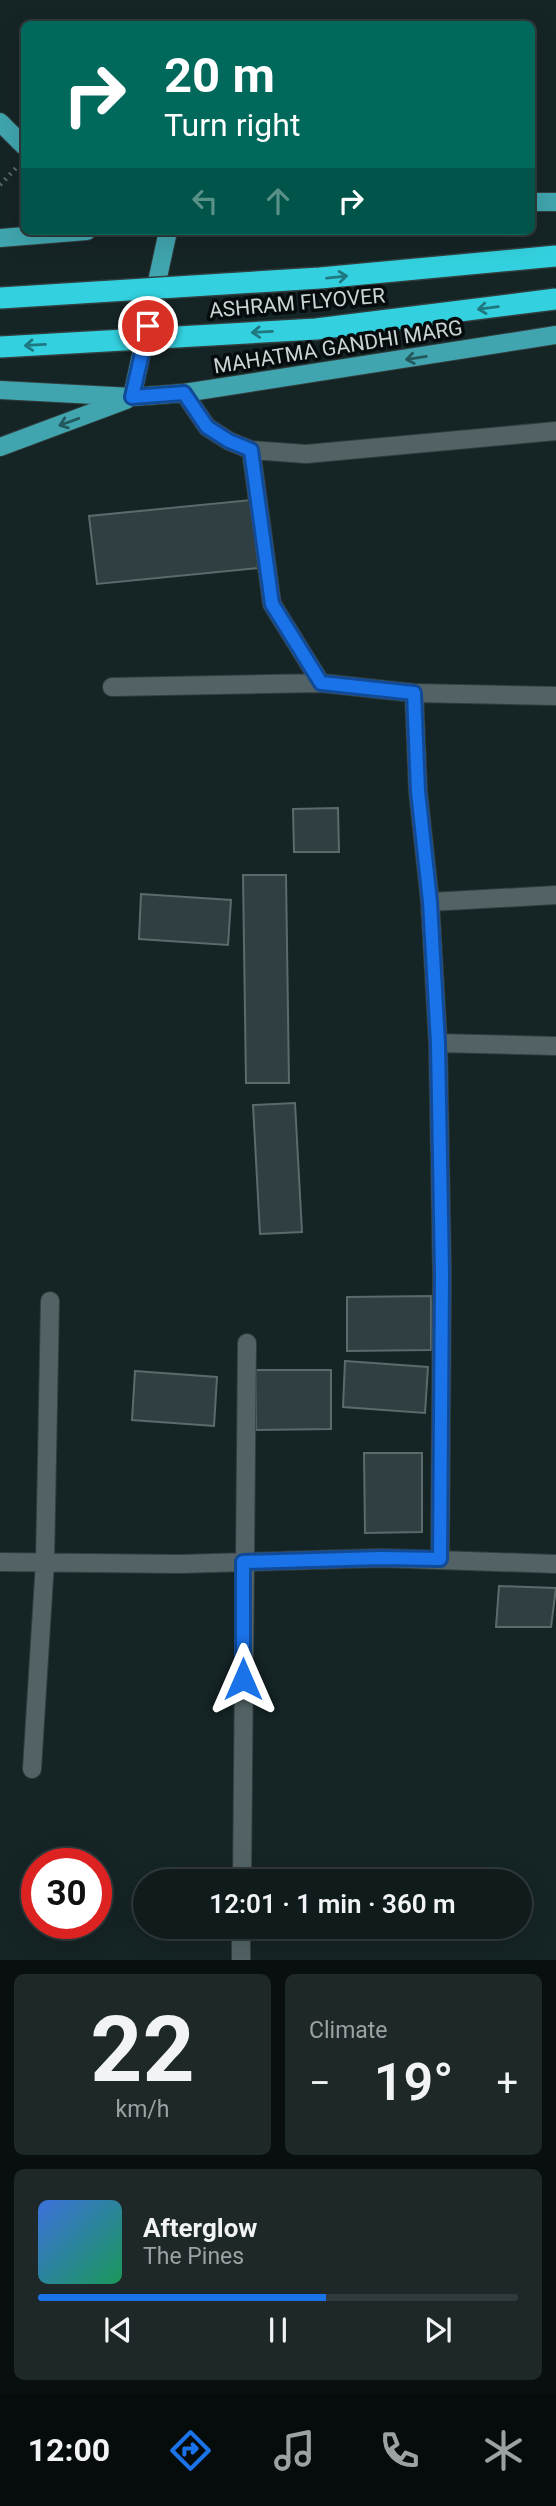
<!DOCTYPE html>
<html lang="en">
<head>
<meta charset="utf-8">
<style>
	body { margin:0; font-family:Roboto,sans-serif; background:#1e2829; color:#f1f3f6; height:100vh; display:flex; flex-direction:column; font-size:26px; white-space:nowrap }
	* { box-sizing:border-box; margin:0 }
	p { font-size:23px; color:#9ca1a3 }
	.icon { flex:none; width:38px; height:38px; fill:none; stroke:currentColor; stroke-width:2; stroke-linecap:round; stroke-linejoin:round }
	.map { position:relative; height:1960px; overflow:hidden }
	.details { display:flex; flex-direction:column; gap:14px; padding:14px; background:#090f0f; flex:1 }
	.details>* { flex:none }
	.banner { position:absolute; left:21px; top:21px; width:514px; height:214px; border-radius:10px; box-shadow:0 7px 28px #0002,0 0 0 2px #30393b; background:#00695c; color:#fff; overflow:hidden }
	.speed { position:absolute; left:21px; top:1848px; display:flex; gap:14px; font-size:35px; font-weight:700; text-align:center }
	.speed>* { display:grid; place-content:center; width:91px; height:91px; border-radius:50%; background:#101b1c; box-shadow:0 7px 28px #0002,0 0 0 2px #30393b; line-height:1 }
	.speed .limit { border:10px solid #d22; background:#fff; color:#111 }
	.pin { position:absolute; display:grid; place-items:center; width:60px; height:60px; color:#fff; margin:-30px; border:4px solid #fff; border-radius:50%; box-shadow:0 2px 7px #0007 }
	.me { position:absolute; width:77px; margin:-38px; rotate:0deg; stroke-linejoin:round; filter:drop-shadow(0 0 5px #0008) }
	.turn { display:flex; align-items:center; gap:24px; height:147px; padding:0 28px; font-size:32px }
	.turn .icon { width:91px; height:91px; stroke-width:2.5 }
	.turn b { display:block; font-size:49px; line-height:60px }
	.lanes { display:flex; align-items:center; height:66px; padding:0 28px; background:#0003; justify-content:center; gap:35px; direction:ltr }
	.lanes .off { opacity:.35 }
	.big { font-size:52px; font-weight:600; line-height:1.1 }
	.details .tile { flex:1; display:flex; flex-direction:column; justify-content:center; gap:10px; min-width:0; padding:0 24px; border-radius:10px; background:#1e2829 }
	.details .dial { align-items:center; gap:0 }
	.dial b { font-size:91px; line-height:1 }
	.song { display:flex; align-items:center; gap:21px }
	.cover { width:84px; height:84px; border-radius:10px; background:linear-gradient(135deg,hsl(220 70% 55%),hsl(150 70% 35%)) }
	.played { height:7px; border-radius:4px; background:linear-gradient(90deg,#1a73e8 60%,#30393b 60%) }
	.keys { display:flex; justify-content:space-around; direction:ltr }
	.heat { display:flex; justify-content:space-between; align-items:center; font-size:38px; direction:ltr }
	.details .tiles { flex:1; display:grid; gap:14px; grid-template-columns:1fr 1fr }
	.tile:last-child { grid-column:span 2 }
	.trip { position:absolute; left:133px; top:1869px; width:399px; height:70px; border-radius:35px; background:#101b1c; box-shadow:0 7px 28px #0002,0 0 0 2px #30393b; font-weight:600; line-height:70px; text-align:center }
	.tab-bar { display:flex; height:112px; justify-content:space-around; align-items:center; background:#060b0b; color:#9ca1a3 }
	.tab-bar .icon { width:49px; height:49px }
	.tab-bar .current { color:#1a73e8 }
	.tab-bar b { font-size:32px; color:#f1f3f6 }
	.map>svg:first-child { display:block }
</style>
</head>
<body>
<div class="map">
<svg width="556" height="1960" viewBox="0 0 556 1960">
	<rect width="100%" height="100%" fill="#152425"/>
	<path fill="#303f41" stroke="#5a6b6c" stroke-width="2" d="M251 500 258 568 97 584 89 516Z
		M338 808 339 852H294L293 809Z
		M243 875H286L289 1083H246Z
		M141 894 231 900 228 945 139 939Z
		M295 1103 302 1232 260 1234 253 1105Z
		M431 1296V1350L347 1351V1297Z
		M345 1361 428 1367 425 1413 343 1407Z
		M256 1370H331V1429L256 1430Z
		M135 1371 217 1377 214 1426 132 1420Z
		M364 1453H422V1532L365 1533Z
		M499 1586 556 1588 551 1627H496Z"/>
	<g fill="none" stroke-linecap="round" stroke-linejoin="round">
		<defs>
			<path id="minor" d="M184 393 207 427 229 441 251 450 306 454 556 431
				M251 450 272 604 321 683
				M112 687 321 683 414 693 556 696
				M414 693 418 791 430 902 438 1043 442 1274 440 1559
				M430 902 556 895
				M438 1043 556 1046
				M0 1562 179 1564 381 1558 556 1564
				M32 1769 45 1562 50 1301
				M242 1881 247 1343
				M241 1960V1927"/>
			<path id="primary" d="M0 122 24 146
				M532 202H556
				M0 238 87 231
				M0 390 132 397 184 393 556 335
				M132 397 168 231
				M0 447 126 400"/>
		</defs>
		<use href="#minor" stroke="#323d3e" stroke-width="20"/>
		<use href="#primary" stroke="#323d3e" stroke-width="20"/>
		<path stroke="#5c6869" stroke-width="4.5" stroke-dasharray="2 5" stroke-linecap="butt" d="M0 185 16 168"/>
		<use href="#minor" stroke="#536365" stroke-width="18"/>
		<use href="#primary" stroke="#40a5ae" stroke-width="18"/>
		<defs>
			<path id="motorway-bridge" d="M0 298 320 278 556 256
				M0 347 316 329 556 299"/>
		</defs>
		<use href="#motorway-bridge" stroke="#323d3e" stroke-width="24" stroke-linecap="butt"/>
		<use href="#motorway-bridge" stroke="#33d1df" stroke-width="21"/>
	</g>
	<defs><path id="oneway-shaft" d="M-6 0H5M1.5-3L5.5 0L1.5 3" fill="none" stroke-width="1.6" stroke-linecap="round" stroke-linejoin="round" transform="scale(1.75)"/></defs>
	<g stroke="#1f7880">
		<use href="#oneway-shaft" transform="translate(337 277) rotate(-6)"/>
		<use href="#oneway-shaft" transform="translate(488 308) rotate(173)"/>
		<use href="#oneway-shaft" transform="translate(262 332) rotate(177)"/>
		<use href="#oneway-shaft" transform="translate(35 345) rotate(177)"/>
	</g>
	<g stroke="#23585e">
		<use href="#oneway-shaft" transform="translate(416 358) rotate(171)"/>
		<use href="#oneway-shaft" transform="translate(69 422) rotate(160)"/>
	</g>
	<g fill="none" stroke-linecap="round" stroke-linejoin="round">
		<defs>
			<path id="route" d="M148 326 132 397 184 393 207 427 229 441 251 450 272 604 321 683 414 693 418 791 430 902 438 1043 442 1274 440 1559 381 1558 243 1562V1679"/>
		</defs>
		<use href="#route" stroke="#114b97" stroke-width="18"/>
		<use href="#route" stroke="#1a73e8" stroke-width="12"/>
	</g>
	<g text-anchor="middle" stroke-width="7" stroke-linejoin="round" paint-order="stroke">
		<g font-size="21" fill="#cbd4d5" stroke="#060c0d">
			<text transform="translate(297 303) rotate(-5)" y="7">ASHRAM FLYOVER</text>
			<text transform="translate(338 347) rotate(-9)" y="7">MAHATMA GANDHI MARG</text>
		</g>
	</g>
</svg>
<div class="speed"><div class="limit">30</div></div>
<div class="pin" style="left:148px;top:326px;background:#d93025"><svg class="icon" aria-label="arrive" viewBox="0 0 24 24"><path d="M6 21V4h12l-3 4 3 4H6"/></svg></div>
<svg class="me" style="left:243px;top:1679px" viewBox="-20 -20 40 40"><path d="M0-17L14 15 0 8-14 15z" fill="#1a73e8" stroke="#fff" stroke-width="4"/></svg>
<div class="trip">12:01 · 1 min · 360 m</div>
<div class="banner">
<div class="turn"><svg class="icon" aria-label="right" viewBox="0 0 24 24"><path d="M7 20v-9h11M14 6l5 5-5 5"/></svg><div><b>20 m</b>Turn right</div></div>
<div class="lanes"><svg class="icon off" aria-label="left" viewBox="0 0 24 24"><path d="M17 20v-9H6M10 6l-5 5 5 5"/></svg><svg class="icon off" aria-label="ahead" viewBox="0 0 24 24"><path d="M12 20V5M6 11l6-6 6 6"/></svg><svg class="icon" aria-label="right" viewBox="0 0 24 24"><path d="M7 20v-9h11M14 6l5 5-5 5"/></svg></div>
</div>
</div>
<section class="details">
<div class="tiles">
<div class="tile dial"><b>22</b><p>km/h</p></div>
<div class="tile"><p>Climate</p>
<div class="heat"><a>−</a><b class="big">19°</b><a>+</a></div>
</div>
<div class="tile">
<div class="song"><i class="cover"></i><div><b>Afterglow</b><p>The Pines</p></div></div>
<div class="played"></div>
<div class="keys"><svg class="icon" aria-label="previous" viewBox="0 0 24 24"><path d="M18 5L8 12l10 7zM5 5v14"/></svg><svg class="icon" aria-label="pause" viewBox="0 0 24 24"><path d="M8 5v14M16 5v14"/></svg><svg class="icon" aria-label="next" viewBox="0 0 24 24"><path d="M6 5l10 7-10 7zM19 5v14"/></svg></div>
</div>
</div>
</section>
<nav class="tab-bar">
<b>12:00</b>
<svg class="icon current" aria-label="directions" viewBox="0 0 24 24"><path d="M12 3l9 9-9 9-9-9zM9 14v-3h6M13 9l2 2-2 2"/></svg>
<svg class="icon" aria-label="music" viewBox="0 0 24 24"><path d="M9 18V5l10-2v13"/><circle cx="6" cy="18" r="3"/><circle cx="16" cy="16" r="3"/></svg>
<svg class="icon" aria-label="phone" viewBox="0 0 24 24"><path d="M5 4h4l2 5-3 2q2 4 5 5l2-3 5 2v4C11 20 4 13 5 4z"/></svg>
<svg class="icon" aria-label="climate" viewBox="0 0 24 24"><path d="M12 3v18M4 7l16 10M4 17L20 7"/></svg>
</nav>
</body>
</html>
